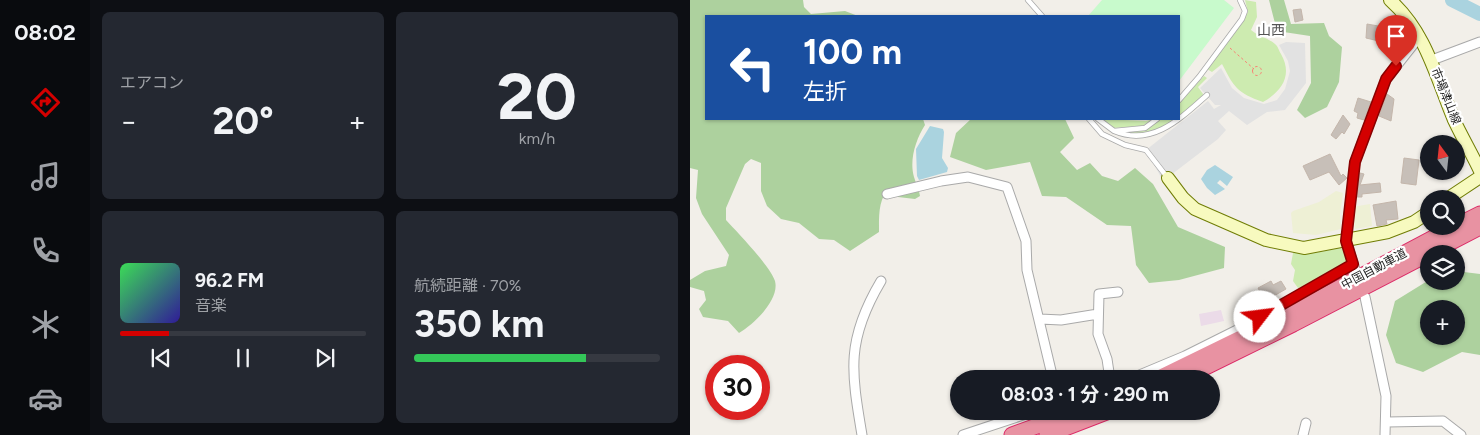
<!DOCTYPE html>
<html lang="ja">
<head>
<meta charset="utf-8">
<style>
	body { margin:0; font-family:Figtree,"Noto Sans JP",sans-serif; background:#242831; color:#f1f3f6; height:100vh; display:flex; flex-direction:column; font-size:19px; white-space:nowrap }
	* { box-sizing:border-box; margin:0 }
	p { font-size:16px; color:#9ea1a6 }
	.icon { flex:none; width:28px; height:28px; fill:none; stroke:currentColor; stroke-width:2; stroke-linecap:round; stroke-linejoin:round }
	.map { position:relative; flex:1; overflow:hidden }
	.details { display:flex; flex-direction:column; gap:12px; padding:12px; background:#0d0f14; width:600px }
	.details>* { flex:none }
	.banner { position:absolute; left:15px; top:15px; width:475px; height:105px; border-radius:0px; box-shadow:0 1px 4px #0004; background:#1a4fa0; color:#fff; overflow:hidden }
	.needle { width:32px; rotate:345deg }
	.buttons { position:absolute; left:730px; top:135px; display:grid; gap:10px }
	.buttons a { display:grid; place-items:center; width:45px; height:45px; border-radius:50%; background:#171b24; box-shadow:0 1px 4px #0004; font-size:25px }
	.speed { position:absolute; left:15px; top:355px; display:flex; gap:10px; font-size:25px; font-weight:700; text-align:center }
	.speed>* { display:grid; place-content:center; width:65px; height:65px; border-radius:50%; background:#171b24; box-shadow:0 1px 4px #0004; line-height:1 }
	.speed .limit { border:8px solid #d22; background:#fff; color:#111 }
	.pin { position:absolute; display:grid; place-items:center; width:42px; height:42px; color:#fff; margin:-51px -21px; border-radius:50% 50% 50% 0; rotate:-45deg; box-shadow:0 0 5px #0007 }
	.pin .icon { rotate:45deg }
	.me { position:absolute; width:55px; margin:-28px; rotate:60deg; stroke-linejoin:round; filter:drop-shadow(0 0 4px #0008) }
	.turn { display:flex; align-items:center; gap:18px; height:105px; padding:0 15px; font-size:22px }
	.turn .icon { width:65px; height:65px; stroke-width:2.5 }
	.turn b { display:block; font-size:35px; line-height:42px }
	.big { font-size:38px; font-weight:700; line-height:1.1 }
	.details .widget { flex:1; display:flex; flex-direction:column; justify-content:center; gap:8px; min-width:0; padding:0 18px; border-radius:8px; background:#242831 }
	.details .dial { align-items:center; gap:0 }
	.dial b { font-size:65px; line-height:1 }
	.song { display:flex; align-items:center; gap:15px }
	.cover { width:60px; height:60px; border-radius:8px; background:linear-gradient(135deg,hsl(130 70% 55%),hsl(250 70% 35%)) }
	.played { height:5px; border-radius:2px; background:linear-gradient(90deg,#d40000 20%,#363941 20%) }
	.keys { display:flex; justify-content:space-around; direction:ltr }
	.heat { display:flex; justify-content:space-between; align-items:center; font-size:28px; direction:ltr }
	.charge { height:8px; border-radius:4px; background:linear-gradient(90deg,#34c759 70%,#363941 0) }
	.details .tiles { flex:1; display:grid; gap:12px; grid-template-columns:repeat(2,1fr) }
	.trip { position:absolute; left:260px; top:370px; width:270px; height:50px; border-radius:25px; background:#171b24; box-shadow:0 1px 4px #0004; font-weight:700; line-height:50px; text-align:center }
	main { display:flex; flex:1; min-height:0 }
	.dock { display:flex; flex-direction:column; width:90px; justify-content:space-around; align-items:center; background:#090b0e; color:#9ea1a6 }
	.dock .icon { width:35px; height:35px }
	.dock .on { color:#d40000 }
	.dock b { font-size:22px; color:#f1f3f6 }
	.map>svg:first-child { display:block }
</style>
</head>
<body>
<main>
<nav class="dock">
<b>08:02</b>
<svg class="icon on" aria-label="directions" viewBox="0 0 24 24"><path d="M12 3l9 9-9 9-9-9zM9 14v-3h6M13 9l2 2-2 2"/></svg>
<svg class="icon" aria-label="music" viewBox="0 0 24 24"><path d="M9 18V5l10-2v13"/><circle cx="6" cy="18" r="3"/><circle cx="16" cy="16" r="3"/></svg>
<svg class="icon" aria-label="phone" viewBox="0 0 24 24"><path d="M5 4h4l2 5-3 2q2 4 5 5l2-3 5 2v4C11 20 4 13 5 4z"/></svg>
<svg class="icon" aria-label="climate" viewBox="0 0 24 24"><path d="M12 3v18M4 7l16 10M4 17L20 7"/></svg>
<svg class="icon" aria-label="car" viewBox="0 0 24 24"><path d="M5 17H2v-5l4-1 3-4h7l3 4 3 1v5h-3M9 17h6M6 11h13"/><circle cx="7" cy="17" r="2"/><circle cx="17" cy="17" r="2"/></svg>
</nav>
<section class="details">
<div class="tiles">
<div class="widget"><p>エアコン</p>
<div class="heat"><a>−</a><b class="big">20°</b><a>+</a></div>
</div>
<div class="widget dial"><b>20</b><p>km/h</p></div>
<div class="widget">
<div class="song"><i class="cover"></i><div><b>96.2 FM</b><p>音楽</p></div></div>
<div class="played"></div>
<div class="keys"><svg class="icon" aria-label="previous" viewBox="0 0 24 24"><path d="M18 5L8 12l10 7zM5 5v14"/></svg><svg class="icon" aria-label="pause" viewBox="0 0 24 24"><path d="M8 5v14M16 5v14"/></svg><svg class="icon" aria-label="next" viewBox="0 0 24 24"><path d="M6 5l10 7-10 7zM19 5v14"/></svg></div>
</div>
<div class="widget"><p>航続距離 · 70%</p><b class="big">350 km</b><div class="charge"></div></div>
</div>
</section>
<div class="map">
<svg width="790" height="435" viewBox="0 0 790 435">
	<rect width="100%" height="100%" fill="#f2efe9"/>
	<path fill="#ebdbe8" d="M531 310 534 321 511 326 509 314Z"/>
	<path fill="#eef0d5" d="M646 191 653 193 650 214 651 229 626 235 603 233 601 213 603 211 629 202Z
		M680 204 682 226 665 229 662 207Z"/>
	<path fill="#cdebb0" d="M555 0 566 2 567 17 561 30C568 36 578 38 585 44 588 46 589 51 591 54 603 75 592 91 573 102 547 93 544 87 532 64L522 72 517 69 555 17 558 12Z
		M514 76 517 78 508 87 513 94 512 98 489 117V103Z
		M411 119 456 121 464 119 452 126 423 128Z
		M471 119H486C470 132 452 135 433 133L457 128Z
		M651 248 654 250 659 260 657 263 612 287 608 288 603 281 605 270 601 264 603 253H624Z"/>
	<path fill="#add19e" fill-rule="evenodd" d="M0 0H113L114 7 121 14 155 11 168 16H16V119H233L235 125C226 139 219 160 224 177 226 184 229 189 230 196L225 199 208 197 200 188C188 198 189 217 189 232L160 251 144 240 129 239 109 223 91 219 77 206 71 191V163L61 159 55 164 36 208V220C48 233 80 266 85 281 90 300 63 325 49 333L38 321 13 317 9 309 16 300 14 291 0 287V280L15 271 36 266 39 255 12 214 6 198 8 170 0 168Z
		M579 0H594L601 24 634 23 639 36 652 47 649 82 637 107 615 118 607 110 621 83 620 36 587 31Z
		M281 119H375L384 138 370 152 387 170 400 163 412 176 428 181 445 168 463 184 488 227 535 247 534 268 489 280 459 283 446 265 441 226 417 225 376 197 352 196 340 162 296 170 260 157 266 133Z
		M766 271 790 274V355L772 352 733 372 706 363 696 335 705 301 739 280 766 281ZM739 309H766V336H739Z"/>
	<path fill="#c8facc" d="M412 0H534L544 8 489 81V16H398Z"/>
	<path fill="#e2e2e2" d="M596 42 615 43 616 83 595 110 577 112 557 125 539 111 528 121 536 130 528 139 473 181 456 150 518 101 524 109 531 105H525L510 88 531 68 542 88 554 98 574 104 587 100 595 89 600 71 598 61 589 45Z"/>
	<path fill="#aad3df" d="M240 126 253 129 254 132 252 158 258 168 257 172 229 180 227 176 226 149Z
		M525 165 543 177 537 186 530 180 527 183 535 189 525 195 517 188 511 179 517 170Z"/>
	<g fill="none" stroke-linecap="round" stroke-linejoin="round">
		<path stroke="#aad3df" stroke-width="14" d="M762 0 790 14"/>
	</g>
	<path fill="#c7bfb8" stroke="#c4b6ab" d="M611 9 613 20 605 22 603 10Z
		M677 24 694 27 693 42 676 38Z
		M697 94 704 99 701 121 689 116Z
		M668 98 681 102 674 120 667 118 668 113 664 111Z
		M653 115 660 124 654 134 652 132 646 139 641 135Z
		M640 154 651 176 653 174 657 178 649 185 639 172 620 180 613 166Z
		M714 158 729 160 726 185 711 183Z
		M670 173 674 174 670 185 690 183 691 192 672 194V197H667Z
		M706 201 708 219 696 220 697 224 687 226 683 205Z
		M581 281 583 285 591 281 596 289 575 301 568 288Z"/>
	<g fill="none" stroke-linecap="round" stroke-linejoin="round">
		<defs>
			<path id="lane" d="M338 0 352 16
				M489 100 509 77 552 19 555 11 550 0
				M399 119 412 134 435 145 456 150 477 177
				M408 119 424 131 455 128 467 119
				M424 131C462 147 490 119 517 95"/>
			<path id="street" d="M742 60 790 42
				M197 194 251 181 278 177 317 187 336 241 337 270 363 379
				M665 269 656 241 665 162 696 79 730 36
				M675 297 696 396 695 435
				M350 319 371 320 408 314
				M420 379 417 359 408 334 409 294 428 292
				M440 379 495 356 555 326 663 264
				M697 422 753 421 771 435
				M172 435C161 370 156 340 191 281
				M273 435 345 411
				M613 435 616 423"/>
			<path id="secondary" d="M700 0C736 32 746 77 764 120 772 137 782 154 790 171
				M478 178 493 198 505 209 576 240 614 248 698 232 724 222 739 212
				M757 199 790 177"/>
			<path id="highway" d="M766 226 790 214
				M493 378 603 324 790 227
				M467 379 598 315 766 226
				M322 435 388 411
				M357 435 419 411"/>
		</defs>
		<use href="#lane" stroke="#a9a9a9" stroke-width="6"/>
		<use href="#street" stroke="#a9a9a9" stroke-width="11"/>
		<use href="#secondary" stroke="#707d05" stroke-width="14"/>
		<use href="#highway" stroke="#dc2a67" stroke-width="17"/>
		<path stroke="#fa8072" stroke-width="1" stroke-dasharray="2.5 2.5" stroke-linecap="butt" d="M540 48 564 69
			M562.5 71a4.5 4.5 0 1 1 9 0a4.5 4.5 0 1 1-9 0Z"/>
		<use href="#lane" stroke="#fff" stroke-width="4.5"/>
		<use href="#street" stroke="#fff" stroke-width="9"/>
		<use href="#secondary" stroke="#f7fabf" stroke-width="12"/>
		<use href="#highway" stroke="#e892a2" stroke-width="15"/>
	</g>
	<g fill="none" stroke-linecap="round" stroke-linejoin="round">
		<defs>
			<path id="route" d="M570 317 663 264 656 241 665 162 696 79 706 66"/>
		</defs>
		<use href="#route" stroke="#8a0000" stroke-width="12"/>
		<use href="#route" stroke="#d40000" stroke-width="9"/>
	</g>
	<g text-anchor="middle" stroke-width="4.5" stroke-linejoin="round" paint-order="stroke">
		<g font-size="12" fill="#222" stroke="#fff">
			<text transform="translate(756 96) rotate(68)" y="4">市場津山線</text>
			<text transform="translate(684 269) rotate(-28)" y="4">中国自動車道</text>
		</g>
		<g font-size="14" fill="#555" stroke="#fff">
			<text x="581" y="35">山西</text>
		</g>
	</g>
</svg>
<div class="buttons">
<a><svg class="needle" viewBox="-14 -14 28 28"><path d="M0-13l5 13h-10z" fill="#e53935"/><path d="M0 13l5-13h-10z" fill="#9ea1a6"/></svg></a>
<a><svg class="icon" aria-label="search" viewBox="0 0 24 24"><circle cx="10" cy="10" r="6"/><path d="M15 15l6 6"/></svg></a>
<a><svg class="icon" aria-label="layers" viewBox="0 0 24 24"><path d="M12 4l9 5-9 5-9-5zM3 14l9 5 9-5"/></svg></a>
<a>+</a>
</div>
<div class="speed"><div class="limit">30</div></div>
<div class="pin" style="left:706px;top:66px;background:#d93025"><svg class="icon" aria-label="arrive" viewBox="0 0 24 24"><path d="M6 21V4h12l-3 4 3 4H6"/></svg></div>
<svg class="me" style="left:570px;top:317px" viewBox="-20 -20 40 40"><circle r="19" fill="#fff"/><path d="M0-13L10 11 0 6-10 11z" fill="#d40000"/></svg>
<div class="trip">08:03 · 1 分 · 290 m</div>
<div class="banner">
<div class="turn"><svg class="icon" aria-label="left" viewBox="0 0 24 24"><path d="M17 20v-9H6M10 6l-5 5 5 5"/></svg><div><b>100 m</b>左折</div></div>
</div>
</div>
</main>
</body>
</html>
